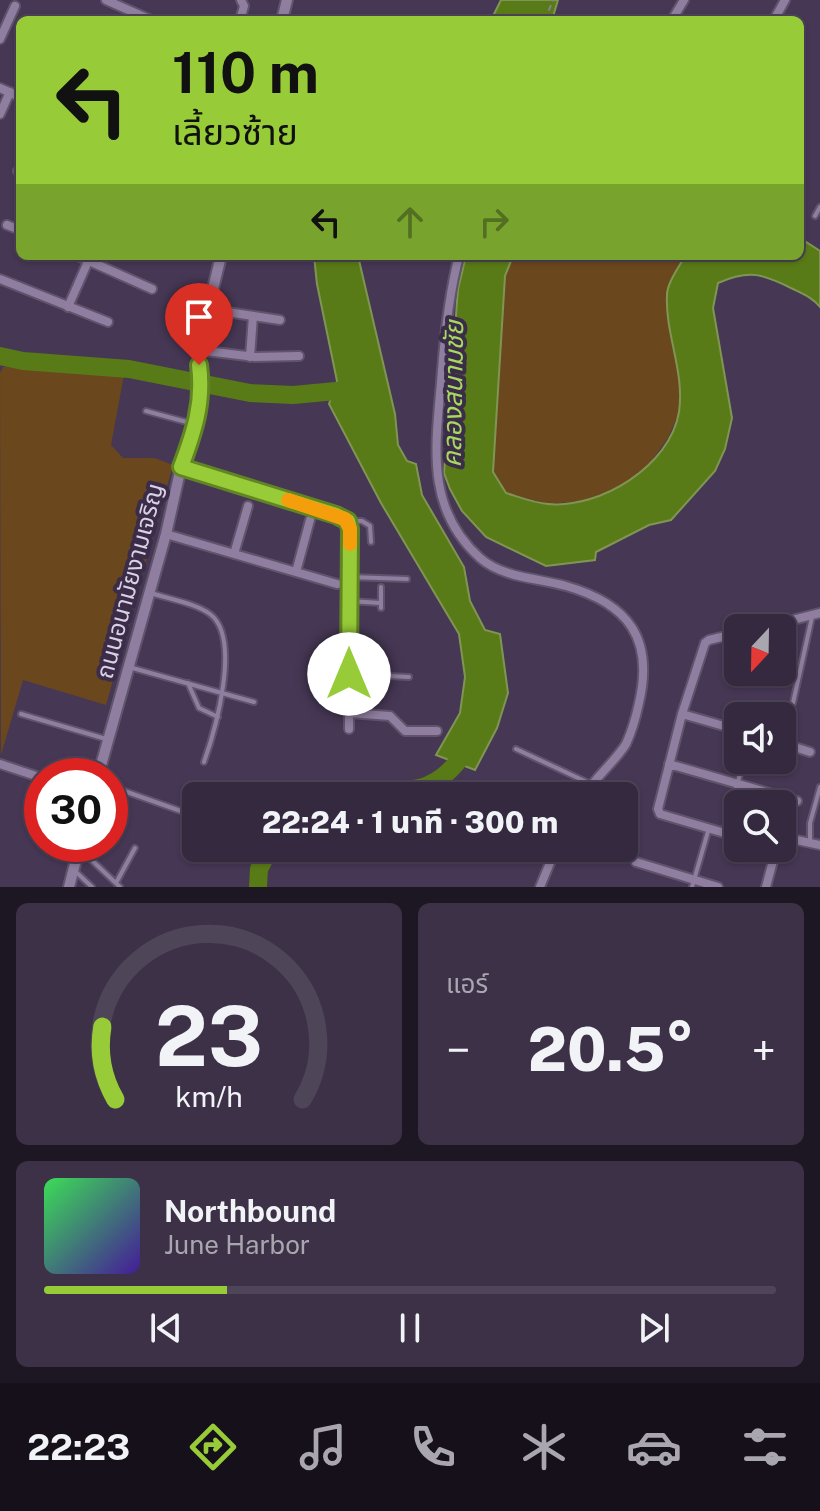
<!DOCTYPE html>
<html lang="th">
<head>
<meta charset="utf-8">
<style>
	body { margin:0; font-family:"Public Sans","Noto Sans Thai",sans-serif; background:#3c3146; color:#f1f3f6; height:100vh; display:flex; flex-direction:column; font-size:30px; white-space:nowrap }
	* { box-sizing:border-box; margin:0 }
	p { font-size:26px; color:#a9a6b0 }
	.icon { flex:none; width:44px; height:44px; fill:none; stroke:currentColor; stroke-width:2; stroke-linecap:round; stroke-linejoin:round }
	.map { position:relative; height:887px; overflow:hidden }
	.drawer { display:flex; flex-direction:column; gap:16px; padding:16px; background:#1d1723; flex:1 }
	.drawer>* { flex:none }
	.banner { position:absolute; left:16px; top:16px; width:788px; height:244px; border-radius:12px; box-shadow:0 2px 6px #0004,0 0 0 2px #4e4559; background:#97cc38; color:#111; overflow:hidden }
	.needle { width:52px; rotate:202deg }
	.tools { position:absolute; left:724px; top:614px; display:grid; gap:16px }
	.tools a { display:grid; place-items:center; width:72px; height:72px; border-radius:12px; background:#34293f; box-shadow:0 2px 6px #0004,0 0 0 2px #4e4559; font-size:40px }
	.speed { position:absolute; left:24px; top:758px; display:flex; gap:16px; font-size:40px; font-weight:700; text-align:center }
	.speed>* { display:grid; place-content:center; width:104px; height:104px; border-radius:50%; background:#34293f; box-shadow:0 2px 6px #0004,0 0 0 2px #4e4559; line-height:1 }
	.speed .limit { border:12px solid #d22; background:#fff; color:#111 }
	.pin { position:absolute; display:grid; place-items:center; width:68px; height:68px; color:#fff; margin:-82px -34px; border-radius:50% 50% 50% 0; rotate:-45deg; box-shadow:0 0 8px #0007 }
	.pin .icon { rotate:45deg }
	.me { position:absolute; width:88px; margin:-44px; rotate:0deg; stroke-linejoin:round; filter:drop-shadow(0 0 6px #0008) }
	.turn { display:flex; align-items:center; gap:28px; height:168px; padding:0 24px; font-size:36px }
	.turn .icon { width:104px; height:104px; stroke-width:2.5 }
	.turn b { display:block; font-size:56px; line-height:68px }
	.lanes { display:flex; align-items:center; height:76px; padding:0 24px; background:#0003; justify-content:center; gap:40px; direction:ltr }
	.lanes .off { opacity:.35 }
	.big { font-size:60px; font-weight:800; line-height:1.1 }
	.drawer .tile { flex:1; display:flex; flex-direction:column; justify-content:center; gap:12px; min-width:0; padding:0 28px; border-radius:12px; background:#3c3146 }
	.drawer .dial { align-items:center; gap:0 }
	.dial svg { height:208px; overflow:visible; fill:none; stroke:#4e4559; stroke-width:7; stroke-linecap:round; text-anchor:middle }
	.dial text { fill:#f1f3f6; stroke:none }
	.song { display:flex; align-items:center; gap:24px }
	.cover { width:96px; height:96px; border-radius:12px; background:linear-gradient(135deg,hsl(130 70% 55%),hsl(260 70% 35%)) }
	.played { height:8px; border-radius:4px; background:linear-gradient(90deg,#97cc38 25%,#4e4559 25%) }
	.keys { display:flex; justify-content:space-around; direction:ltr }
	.heat { display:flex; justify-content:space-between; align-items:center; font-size:44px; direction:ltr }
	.drawer .tiles { flex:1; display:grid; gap:16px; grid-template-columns:1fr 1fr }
	.tile:last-child { grid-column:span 2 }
	.trip { position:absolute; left:182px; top:782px; width:456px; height:80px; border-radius:12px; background:#34293f; box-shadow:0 2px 6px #0004,0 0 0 2px #4e4559; font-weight:800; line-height:80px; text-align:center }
	.tabs { display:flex; height:128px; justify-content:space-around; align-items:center; background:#151019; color:#a9a6b0 }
	.tabs .icon { width:56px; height:56px }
	.tabs .selected { color:#97cc38 }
	.tabs b { font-size:36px; color:#f1f3f6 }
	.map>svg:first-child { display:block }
</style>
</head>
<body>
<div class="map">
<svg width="820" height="887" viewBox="0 0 820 887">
	<rect width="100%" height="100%" fill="#463754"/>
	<path fill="#6b471e" d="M513 256H685L680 265 679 413 668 438 647 467 617 489 584 501 548 504 506 493 493 472 505 276Z
		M29 364 113 371 124 375 111 445 123 458H155L173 465 106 705 23 680 1 755 0 373 3 367Z"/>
	<path fill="#597b17" stroke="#809554" stroke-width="2" d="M501 0H558L552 20H491Z
		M800 238 820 251V307C813 298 803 294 793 289 763 274 750 269 718 283L713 308 732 418 725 449 715 471 671 520 649 525 596 552 595 560 546 566 486 537 462 511 450 489 444 473 458 289 466 256H513L505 276 493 472 506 493C519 497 534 503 548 504 600 509 670 466 679 412 685 372 665 334 667 295 667 283 679 267 685 256H800Z
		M314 256H358L395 414 398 445 407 461 416 464 422 495 464 567 470 601 485 630 500 634 508 693 497 728 475 770 436 755 460 713 465 677 459 634 381 503 329 404 337 381 317 284Z"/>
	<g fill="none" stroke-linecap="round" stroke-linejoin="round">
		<path stroke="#597b17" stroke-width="18" d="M0 356 23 361 129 369 250 393 293 395 358 389
			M324 796C385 773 424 820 470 744
			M258 887 259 869 270 848"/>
		<defs>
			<path id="service" d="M815 216 820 207
				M146 411 194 424
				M350 521H362L370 526 371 542
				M350 577 407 579
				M151 593C169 599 195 603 210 614 242 638 215 731 204 762
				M350 601 380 603
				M381 608V587
				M129 667 254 702
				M349 674 409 677
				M188 683 199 708 218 717
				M793 703 812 617
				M21 714 106 739
				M516 749 591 784
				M110 786 195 816
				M724 831 744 760
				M810 841V823L820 787
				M81 850 120 887
				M76 872 92 887
				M116 883 135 848
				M692 887 709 828"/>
			<path id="minor" d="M106 0 151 20
				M240 20 244 6 241 0
				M672 20 684 0
				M774 20 785 0
				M0 39 15 6
				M0 88 20 97
				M0 114 10 92
				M18 171 20 172
				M7 225 20 230
				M78 256 152 289
				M459 256C449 294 445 331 442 370 437 439 422 506 480 558 503 578 538 578 566 586 629 604 654 639 639 703 636 717 632 731 626 744 614 763 595 777 584 796
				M0 279 108 322
				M68 307 90 257
				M207 309 280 320
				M198 350 255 357 299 356
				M250 357 253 316
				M181 467 336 515 348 521 350 529 349 729
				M166 534 337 584
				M234 554 248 506
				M296 572 310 520
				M761 628 820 613
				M738 633 709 640 705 643 682 714 658 809 660 814 738 837
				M350 713 390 716 405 731H437
				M682 714 738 730
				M782 743 810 752
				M0 764 42 778
				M669 764 797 801
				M792 839 820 845
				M636 862 718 887
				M540 887 556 848
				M766 887 774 857 772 848"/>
			<path id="tertiary" d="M282 20 287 0
				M98 776 166 534 181 467 198 419 202 394 198 350 221 256
				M69 887 80 844"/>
		</defs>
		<use href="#service" stroke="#60546c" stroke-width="8"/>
		<use href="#minor" stroke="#60546c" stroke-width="12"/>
		<use href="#tertiary" stroke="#60546c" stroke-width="14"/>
		<path stroke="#887c94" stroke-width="2" stroke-dasharray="6 4" stroke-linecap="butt" d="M545 20 553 0
			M507 258 508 256"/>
		<use href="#service" stroke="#8f7e9f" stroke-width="4"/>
		<use href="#minor" stroke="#8f7e9f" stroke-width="8"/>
		<use href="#tertiary" stroke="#8f7e9f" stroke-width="10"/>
	</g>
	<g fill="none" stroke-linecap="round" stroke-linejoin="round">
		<defs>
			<path id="route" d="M199 365C204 403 194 432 181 467L336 515 348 521 350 529 349 674"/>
		</defs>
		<use href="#route" stroke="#628524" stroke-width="20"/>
		<use href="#route" stroke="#97cc38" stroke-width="14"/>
		<path stroke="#f59e0b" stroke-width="14" d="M288 500 345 519 350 529V544"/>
	</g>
	<g text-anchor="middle" stroke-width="8" stroke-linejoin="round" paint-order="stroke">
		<g font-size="24" fill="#dad1e3" stroke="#3b2d49">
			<text transform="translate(130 581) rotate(-75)" y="8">ถนนอนามัยงามเจริญ</text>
		</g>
		<g font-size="26" font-style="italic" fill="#a8d85f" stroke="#3b2d49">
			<text transform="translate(453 394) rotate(-89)" y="9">คลองสนามชัย</text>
		</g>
	</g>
</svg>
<div class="tools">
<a><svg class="needle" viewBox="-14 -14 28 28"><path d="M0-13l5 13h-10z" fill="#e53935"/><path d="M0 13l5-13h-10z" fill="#a9a6b0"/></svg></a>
<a><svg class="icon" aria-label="sound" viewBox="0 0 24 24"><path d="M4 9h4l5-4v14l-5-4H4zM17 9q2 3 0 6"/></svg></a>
<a><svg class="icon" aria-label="search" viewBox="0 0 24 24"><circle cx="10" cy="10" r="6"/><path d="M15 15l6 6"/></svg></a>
</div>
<div class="speed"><div class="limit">30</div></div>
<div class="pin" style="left:199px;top:365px;background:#d93025"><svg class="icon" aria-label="arrive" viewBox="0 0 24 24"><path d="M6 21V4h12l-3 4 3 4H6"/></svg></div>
<svg class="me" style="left:349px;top:674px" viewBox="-20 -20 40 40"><circle r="19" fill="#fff"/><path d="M0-13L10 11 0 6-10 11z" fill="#97cc38"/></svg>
<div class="trip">22:24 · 1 นาที · 300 m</div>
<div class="banner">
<div class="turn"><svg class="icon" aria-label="left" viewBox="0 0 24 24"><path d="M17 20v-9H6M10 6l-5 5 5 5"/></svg><div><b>110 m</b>เลี้ยวซ้าย</div></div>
<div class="lanes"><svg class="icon" aria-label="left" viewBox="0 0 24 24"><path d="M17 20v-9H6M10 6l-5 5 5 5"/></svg><svg class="icon off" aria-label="ahead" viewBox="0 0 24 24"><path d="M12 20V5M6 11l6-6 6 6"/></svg><svg class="icon off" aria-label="right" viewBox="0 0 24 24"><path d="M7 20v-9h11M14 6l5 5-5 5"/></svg></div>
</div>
</div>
<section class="drawer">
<div class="tiles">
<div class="tile dial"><svg viewBox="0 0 100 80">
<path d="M14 69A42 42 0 1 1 86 69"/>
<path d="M14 69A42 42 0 0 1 9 41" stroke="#97cc38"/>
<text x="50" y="56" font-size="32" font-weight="700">23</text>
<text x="50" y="72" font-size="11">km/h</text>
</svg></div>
<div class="tile"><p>แอร์</p>
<div class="heat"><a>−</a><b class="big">20.5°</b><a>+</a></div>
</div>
<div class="tile">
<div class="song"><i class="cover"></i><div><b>Northbound</b><p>June Harbor</p></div></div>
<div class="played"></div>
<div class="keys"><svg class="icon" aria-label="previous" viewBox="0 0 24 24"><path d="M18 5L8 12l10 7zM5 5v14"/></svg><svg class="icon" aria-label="pause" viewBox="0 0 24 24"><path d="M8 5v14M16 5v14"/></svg><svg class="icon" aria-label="next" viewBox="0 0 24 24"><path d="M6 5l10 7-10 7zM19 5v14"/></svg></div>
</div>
</div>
</section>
<nav class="tabs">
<b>22:23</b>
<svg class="icon selected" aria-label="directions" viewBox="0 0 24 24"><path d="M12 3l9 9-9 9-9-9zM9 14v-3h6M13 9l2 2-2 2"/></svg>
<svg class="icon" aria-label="music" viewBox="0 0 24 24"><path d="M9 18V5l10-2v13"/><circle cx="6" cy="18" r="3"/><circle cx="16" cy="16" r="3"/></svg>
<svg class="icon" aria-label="phone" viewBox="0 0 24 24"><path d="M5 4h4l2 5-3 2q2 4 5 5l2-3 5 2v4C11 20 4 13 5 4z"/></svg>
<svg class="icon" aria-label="climate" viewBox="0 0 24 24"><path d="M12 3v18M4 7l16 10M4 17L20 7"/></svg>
<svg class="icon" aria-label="car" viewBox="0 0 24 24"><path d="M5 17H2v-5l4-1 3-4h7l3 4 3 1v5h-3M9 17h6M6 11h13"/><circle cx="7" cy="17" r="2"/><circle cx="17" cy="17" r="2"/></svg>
<svg class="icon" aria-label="filters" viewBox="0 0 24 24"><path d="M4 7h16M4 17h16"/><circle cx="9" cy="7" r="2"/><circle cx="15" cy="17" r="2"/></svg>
</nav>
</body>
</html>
